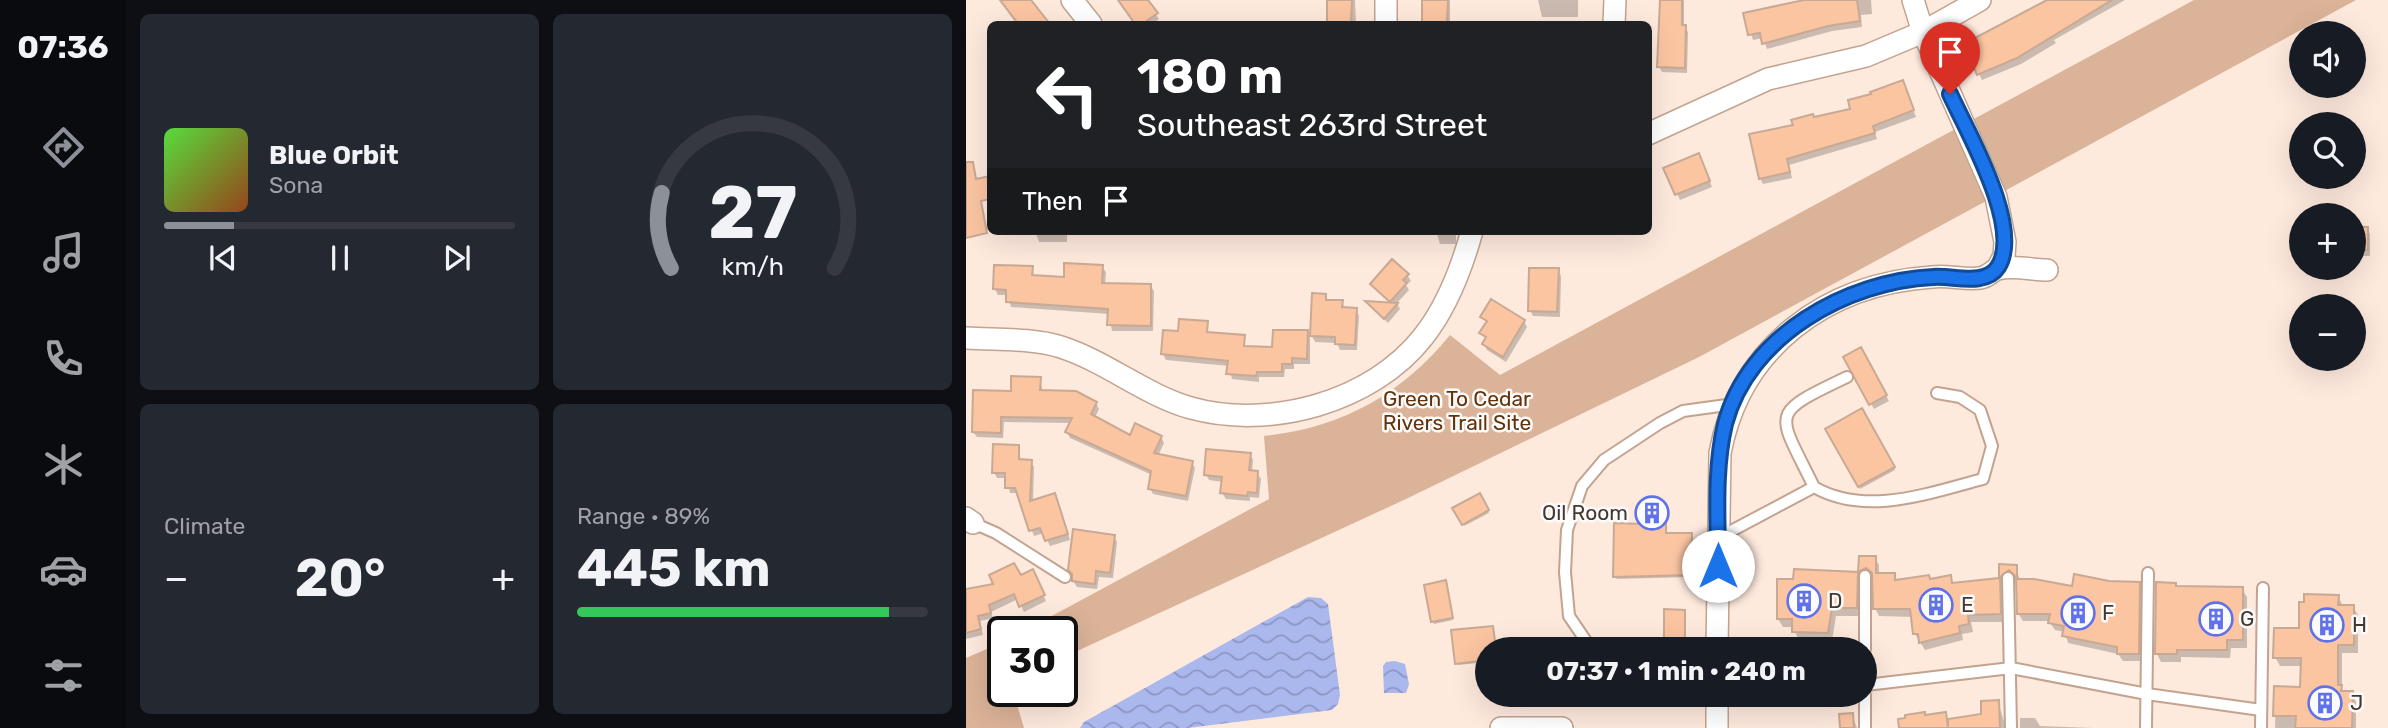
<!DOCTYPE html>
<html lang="en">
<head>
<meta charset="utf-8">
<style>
	body { margin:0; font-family:Rubik,sans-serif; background:#242831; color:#f1f3f6; height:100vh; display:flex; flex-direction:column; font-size:26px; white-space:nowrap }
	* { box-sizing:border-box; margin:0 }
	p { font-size:23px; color:#9ea1a6 }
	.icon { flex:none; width:38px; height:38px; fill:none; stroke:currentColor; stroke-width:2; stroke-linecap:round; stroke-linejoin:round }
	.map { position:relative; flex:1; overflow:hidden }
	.drawer { display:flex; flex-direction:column; gap:14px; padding:14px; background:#0d0f14; width:840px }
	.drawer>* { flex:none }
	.top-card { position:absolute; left:21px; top:21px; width:665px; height:214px; border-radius:10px; box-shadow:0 7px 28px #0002; background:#202124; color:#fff; overflow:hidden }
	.fabs { position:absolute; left:1323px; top:21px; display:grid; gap:14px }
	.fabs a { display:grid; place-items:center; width:77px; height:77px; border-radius:50%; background:#171b24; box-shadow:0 7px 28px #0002; font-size:35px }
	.speed { position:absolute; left:21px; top:616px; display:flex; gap:14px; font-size:35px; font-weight:700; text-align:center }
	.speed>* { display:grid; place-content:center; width:91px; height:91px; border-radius:50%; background:#171b24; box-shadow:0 7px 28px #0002; line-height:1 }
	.speed .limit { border:4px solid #111; border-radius:10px; background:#fff; color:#111 }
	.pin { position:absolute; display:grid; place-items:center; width:60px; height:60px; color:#fff; margin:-72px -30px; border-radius:50% 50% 50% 0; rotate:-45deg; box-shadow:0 0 7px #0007 }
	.pin .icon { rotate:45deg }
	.me { position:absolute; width:77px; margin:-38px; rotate:0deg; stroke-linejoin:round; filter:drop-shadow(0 0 5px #0008) }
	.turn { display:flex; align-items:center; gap:24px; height:147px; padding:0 35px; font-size:32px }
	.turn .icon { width:91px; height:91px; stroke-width:2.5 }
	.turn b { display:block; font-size:49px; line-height:60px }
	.then { display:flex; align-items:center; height:66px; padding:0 35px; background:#0003; gap:14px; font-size:26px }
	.big { font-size:52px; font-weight:700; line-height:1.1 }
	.drawer .widget { flex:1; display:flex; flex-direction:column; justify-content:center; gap:10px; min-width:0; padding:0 24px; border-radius:10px; background:#242831 }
	.drawer .dial { align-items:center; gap:0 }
	.dial svg { height:182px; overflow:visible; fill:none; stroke:#363941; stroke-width:7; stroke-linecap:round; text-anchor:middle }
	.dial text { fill:#f1f3f6; stroke:none }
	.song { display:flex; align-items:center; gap:21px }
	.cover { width:84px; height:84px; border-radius:10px; background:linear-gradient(135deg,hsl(110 70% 55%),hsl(20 70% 35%)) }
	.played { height:7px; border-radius:4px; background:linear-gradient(90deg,#8c9099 20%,#363941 20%) }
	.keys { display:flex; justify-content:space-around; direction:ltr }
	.heat { display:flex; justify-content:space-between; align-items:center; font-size:38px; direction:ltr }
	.charge { height:10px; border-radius:5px; background:linear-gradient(90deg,#34c759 89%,#363941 0) }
	.drawer .tiles { flex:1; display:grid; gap:14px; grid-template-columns:repeat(2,1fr) }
	.trip { position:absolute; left:509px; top:637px; width:402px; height:70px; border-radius:35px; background:#171b24; box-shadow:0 7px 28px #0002; font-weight:700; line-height:70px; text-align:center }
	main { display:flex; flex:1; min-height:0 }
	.menu { display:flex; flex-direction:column; width:126px; justify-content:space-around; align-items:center; background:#090b0e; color:#9ea1a6 }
	.menu .icon { width:49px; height:49px }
	.menu .current { color:#8c9099 }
	.menu b { font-size:32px; color:#f1f3f6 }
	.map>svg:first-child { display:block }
</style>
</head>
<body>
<main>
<nav class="menu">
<b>07:36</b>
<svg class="icon current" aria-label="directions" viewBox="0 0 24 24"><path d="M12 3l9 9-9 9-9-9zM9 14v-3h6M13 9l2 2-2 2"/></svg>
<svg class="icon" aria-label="music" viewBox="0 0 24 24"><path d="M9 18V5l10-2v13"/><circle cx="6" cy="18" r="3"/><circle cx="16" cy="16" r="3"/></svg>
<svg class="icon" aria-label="phone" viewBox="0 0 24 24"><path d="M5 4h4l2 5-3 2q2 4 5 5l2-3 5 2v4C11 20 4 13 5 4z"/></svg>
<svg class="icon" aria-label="climate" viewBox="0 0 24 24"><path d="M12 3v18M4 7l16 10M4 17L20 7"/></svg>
<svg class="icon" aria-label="car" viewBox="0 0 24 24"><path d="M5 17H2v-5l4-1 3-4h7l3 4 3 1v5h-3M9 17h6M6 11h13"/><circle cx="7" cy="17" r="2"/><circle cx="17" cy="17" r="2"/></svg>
<svg class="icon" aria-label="filters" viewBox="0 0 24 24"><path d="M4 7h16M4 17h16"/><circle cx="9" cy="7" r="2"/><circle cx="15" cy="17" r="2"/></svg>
</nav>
<section class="drawer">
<div class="tiles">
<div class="widget">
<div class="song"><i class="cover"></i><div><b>Blue Orbit</b><p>Sona</p></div></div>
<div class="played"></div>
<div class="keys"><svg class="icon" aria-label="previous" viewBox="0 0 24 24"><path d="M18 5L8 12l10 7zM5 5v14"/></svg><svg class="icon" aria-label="pause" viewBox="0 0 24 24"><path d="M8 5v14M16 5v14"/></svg><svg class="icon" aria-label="next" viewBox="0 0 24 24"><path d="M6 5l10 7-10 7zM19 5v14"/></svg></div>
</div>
<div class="widget dial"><svg viewBox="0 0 100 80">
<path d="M14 69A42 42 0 1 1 86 69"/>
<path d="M14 69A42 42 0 0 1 10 36" stroke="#8c9099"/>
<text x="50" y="56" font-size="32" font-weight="700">27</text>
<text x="50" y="72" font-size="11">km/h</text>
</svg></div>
<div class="widget"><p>Climate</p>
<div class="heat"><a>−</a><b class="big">20°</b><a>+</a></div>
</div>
<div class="widget"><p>Range · 89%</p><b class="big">445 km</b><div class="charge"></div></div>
</div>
</section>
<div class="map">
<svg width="1422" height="728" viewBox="0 0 1422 728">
	<defs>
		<pattern id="water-waves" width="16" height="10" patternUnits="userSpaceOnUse" patternTransform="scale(1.75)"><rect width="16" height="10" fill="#abb8ee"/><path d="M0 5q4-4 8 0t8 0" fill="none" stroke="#8d96c1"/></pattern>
	</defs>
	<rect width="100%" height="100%" fill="#fee9dd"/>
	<path fill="#dbb398" d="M1228 0H1390L733 357 440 499 96 658V632H56L303 499 298 436C375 428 435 395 484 335L534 375Z
		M37 642V691H47L58 728H0V658Z"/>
	<path fill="url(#water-waves)" d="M342 597 355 598 362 604 374 695 372 704 366 710 222 728H114L118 722Z
		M429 661 439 664 443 684 440 693H418L417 666 420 662Z"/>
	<path fill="#0003" fill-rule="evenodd" d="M153 0H184L181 2 193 19 186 24H171Z
		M361 0H389L390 24H362Z
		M458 0H484V24H457Z
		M572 0H612V17H576Z
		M694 0H718V27L722 32 721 73 696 72 693 66Z
		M848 0H905L906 14 895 15 896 27 866 31 801 49 797 38 787 40 779 15Z
		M1084 0H1159L1088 40 1090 43 1055 64 1016 80 1013 74Z
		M939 87 950 117 909 132 911 139 823 165 826 178 797 184 794 178 829 126 886 110Z
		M736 161 746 187 714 200 700 169Z
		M1388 229H1401L1404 234V256H1388Z
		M69 231H101V242H73Z
		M470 231H490V244H474Z
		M136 267 140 272 139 285H184L188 291 187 331H146L143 314 45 307 42 295H32L29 289 66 268 69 277 99 279Z
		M592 270 595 276 594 317 567 316 564 310Z
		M441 275 445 281 440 285 443 290 431 303 434 309 422 323 402 303 425 304 406 284Z
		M359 296 363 301 376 302 379 308 390 310 393 316 391 350H374L371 343 349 342 346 336Z
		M516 317 558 321 561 327 540 362 521 350 518 344 520 340 515 333 521 323Z
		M240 323 243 334 277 337 280 348H308L341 332 344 338V364H328V369H319L318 377H293V382L266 379 263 366 200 360 197 354 213 333Z
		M894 349 923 401 908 409 879 357Z
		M74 379 77 392 130 403 133 409 128 419 165 437H195L198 443 192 456 226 463 229 468 222 501 187 494 184 488 186 475 104 438 101 432 106 423 38 422 37 438 11 437 7 432 47 393Z
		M896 411 929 470 894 489 862 430Z
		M52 447 55 461 65 462 68 467 67 502 91 500 104 540 84 546 78 533 68 536 52 493H44L41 478H31L28 472Z
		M284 454 287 460 286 472 291 473 295 479 293 498 284 497V501L260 499 256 493 257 482 243 480 240 474Z
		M514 495 523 513 498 526 489 508Z
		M693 511V526H699L700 534 726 537 725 577 650 579 681 526Z
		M148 536 151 542 147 578 133 577 131 589 111 587 107 581Z
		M894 557 909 558 913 565V575H928L932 581 984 577 988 584 1035 580V566H1050L1054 581 1107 589 1142 583 1173 584 1177 591V661H1157L1152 654 1102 643 1099 632 1089 630 1083 621H1057L1052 613V580L1048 577 1038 586V622H1005L1007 632 996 634 997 640 959 650 949 634 947 617 913 616 909 608 908 577 898 579 894 571ZM1044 566 1047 569 1037 578V573Z
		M67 572 80 601 58 612 52 599 25 612 27 618 14 621 17 635 0 639V591Z
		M891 574 896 583 895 616H870L866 641 832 640 828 627H817L812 619 829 581Z
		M1209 584 1211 588 1276 589 1281 597V648H1265L1264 658 1215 657V662H1195L1191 654Z
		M481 585 487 620 468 624 467 622Z
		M1372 596 1377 606 1387 607 1392 615V653H1376V688L1378 693H1386L1390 702V728H1309L1310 688 1336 689V666H1314L1309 657Z
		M700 611 720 614V649H699Z
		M527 630 530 649H522V662L492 665 491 663Z
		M1032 702 1040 728H940L979 714 983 721 1017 716Z
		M886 715 891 728H875Z
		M1054 718H1069L1074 726 1128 728H1054Z"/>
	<path fill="#fbc5a2" stroke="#c8a994" stroke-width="2" d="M34 0H65L84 24H52Z
		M152 0H182L192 13 176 24H169Z
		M361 0H386L385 24H361Z
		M456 0H482L481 24H456Z
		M694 0H716V25H720L719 68 691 67Z
		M838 0H891L894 21 862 26 796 44 794 33 782 35 777 13Z
		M1081 0H1146L1051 58 1011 75 1002 54 1012 49 1007 39Z
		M937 80 948 110 907 126 909 133 821 159 824 172 793 179 783 134 827 125 825 120 847 114 848 117 884 109 882 100 905 94 904 92Z
		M733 153 744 181 709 195 697 168Z
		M0 162H7L10 179 24 176V199L15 201 21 233 0 238Z
		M1388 227H1402V250H1388Z
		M426 259 443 274 437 280 441 283 424 302 404 284Z
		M98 263 137 265 136 283 185 284V326L141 325 142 309 40 302V290L27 289 28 265 67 266 66 275 98 277Z
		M563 268H593L591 312 562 311Z
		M346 293 360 294V300H377L376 307 391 308 389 345 369 344V337L344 336Z
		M525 299 559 320 537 357 516 344 520 337 513 333 521 321 514 317Z
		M399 301 432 303 418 319Z
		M213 319 242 321 241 332 279 335 278 346 306 347 307 330H342L341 359 326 358V364H316V372H291L290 376 260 374 262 361 195 354 197 330 212 331Z
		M895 347 921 395 903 405 877 357Z
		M45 376 75 377 74 390 110 391 131 402 125 414 164 435 169 423 196 436 188 453 227 461 220 496 182 489 185 471 99 432 106 418 35 417V433L6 432 7 390 45 391Z
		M896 408 929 467 892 487 859 429Z
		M27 444 53 445V459L66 460 64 501 89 493 102 534 79 541 74 528 63 531 49 488H39V473H26Z
		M240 449 285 453 283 470 292 471 291 493 282 492 281 496 254 493 256 477 238 475Z
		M514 493 523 510 496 525 486 508Z
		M679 507H693V524H700V533H726L725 575 647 577 648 523 679 524Z
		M107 529 149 535 144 573 130 571 129 584 106 581V574L102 570Z
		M893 556H910V573H929V580L963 575 964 579 985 575 986 583 1033 578V564L1051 565V579H1068L1106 586 1108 574 1143 581 1174 582 1173 654H1151V647L1096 636 1098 626 1082 623 1084 614H1051L1050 577 1043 570 1034 577 1035 614 1002 615 1003 624 993 626 994 633 953 643 952 634H947L944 609H907L906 573 900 568 892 572Z
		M48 563 55 575 67 569 79 595 53 607 48 594 23 605 25 613 12 616 15 629 0 633V589L27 584 23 575Z
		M828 569 892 572 891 608H866L862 633 826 632V619H811V579H827Z
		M480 580 487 618 465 622 458 585Z
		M1190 582 1210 583V586L1277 587V640H1261V650H1211V654H1189Z
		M1338 594 1373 595 1372 605H1388V645H1372V685H1376L1375 691H1387L1386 728H1329L1330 716H1307L1308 686 1334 687 1335 658H1307L1308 628H1333V602H1338Z
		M698 609 719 610V649H698Z
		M527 626 530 649H522V660L489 664 485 630Z
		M1033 700 1034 728H982V719L1015 714V701Z
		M959 712V715L980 712 982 728H933L932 719 939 718V715Z
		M887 713 888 728H874L873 714Z"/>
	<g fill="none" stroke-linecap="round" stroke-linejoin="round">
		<defs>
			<path id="lane" d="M848 487C900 517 963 493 1017 479L1026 446 1014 410 994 397 971 393
				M7 523 30 533 99 577
				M752 538 848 487C811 411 801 415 881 377
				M1042 578 1045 728
				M641 649 622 644 603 616 599 572 601 530 616 486 638 460 694 423 717 411 768 404
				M899 649V576
				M900 685 1045 668 1181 694 1295 710
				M899 695V728
				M1180 728 1182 573
				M1295 728 1297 588"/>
			<path id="street" d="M106 0 125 24
				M947 0 957 32 1030 197 1039 242 1038 256 1031 269
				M420 24V0
				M648 24 649 0
				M682 134 802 79 900 56 957 32 1014 0
				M0 338C31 340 66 338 95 347 141 362 179 395 225 408 304 430 406 402 457 337 481 307 496 267 506 231
				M0 518 7 523
				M751 649 754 453C774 347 860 284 966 277 982 275 998 280 1014 278 1023 277 1026 270 1032 269 1046 265 1067 270 1081 270
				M535 728H596
				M751 728V695"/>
		</defs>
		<use href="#lane" stroke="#c2a38f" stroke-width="14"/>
		<use href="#street" stroke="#c2a38f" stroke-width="24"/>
		<use href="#lane" stroke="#fff" stroke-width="10"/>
		<use href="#street" stroke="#fff" stroke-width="21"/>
	</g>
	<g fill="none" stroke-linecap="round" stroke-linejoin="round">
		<defs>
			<path id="route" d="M752 566C752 519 748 470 759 424 782 336 881 281 967 277 986 275 1019 287 1032 267 1057 228 1002 133 984 94"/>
		</defs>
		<use href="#route" stroke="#114b97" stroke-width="18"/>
		<use href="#route" stroke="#1a73e8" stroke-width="12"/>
	</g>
	<defs>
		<symbol id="building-ring" viewBox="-11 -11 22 22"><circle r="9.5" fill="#fbfbfb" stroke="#6071e9" stroke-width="1.5"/><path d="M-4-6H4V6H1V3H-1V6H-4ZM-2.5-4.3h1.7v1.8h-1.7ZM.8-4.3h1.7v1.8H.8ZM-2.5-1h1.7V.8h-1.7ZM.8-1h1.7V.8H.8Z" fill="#6071e9"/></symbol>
	</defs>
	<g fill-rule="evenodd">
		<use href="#building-ring" x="667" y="494" width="38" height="38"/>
		<use href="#building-ring" x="819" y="582" width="38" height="38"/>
		<use href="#building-ring" x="951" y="586" width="38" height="38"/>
		<use href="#building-ring" x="1093" y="594" width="38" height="38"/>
		<use href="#building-ring" x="1231" y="600" width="38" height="38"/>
		<use href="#building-ring" x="1342" y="606" width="38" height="38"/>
		<use href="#building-ring" x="1340" y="684" width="38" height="38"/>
	</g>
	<g text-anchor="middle" stroke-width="5" stroke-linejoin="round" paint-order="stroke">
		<g font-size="21" fill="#633209" stroke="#fbfbfb">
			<text x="491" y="406">Green To Cedar<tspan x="491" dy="24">Rivers Trail Site</tspan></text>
		</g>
		<g font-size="21" fill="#44372f" stroke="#fbfbfb" text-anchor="start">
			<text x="662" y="520" text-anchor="end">Oil Room</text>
			<text x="862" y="608">D</text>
			<text x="995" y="612">E</text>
			<text x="1136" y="620">F</text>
			<text x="1274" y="626">G</text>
			<text x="1386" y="632">H</text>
			<text x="1384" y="710">J</text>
		</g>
	</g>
</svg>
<div class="fabs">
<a><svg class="icon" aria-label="sound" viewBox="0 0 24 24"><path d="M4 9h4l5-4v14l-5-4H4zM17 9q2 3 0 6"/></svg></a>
<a><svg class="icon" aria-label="search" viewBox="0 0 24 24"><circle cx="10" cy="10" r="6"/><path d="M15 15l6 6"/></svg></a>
<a>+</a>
<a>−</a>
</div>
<div class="speed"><div class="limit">30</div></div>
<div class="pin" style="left:984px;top:94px;background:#d93025"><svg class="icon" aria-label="arrive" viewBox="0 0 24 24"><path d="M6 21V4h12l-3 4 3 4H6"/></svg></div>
<svg class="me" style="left:752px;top:566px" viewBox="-20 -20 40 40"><circle r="19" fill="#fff"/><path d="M0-13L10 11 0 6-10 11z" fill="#1a73e8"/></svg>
<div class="trip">07:37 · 1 min · 240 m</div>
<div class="top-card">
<div class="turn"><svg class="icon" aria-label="left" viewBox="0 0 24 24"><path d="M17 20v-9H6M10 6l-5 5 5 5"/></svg><div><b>180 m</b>Southeast 263rd Street</div></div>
<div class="then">Then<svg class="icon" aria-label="arrive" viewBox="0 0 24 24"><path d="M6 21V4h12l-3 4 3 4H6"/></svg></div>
</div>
</div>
</main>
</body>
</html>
